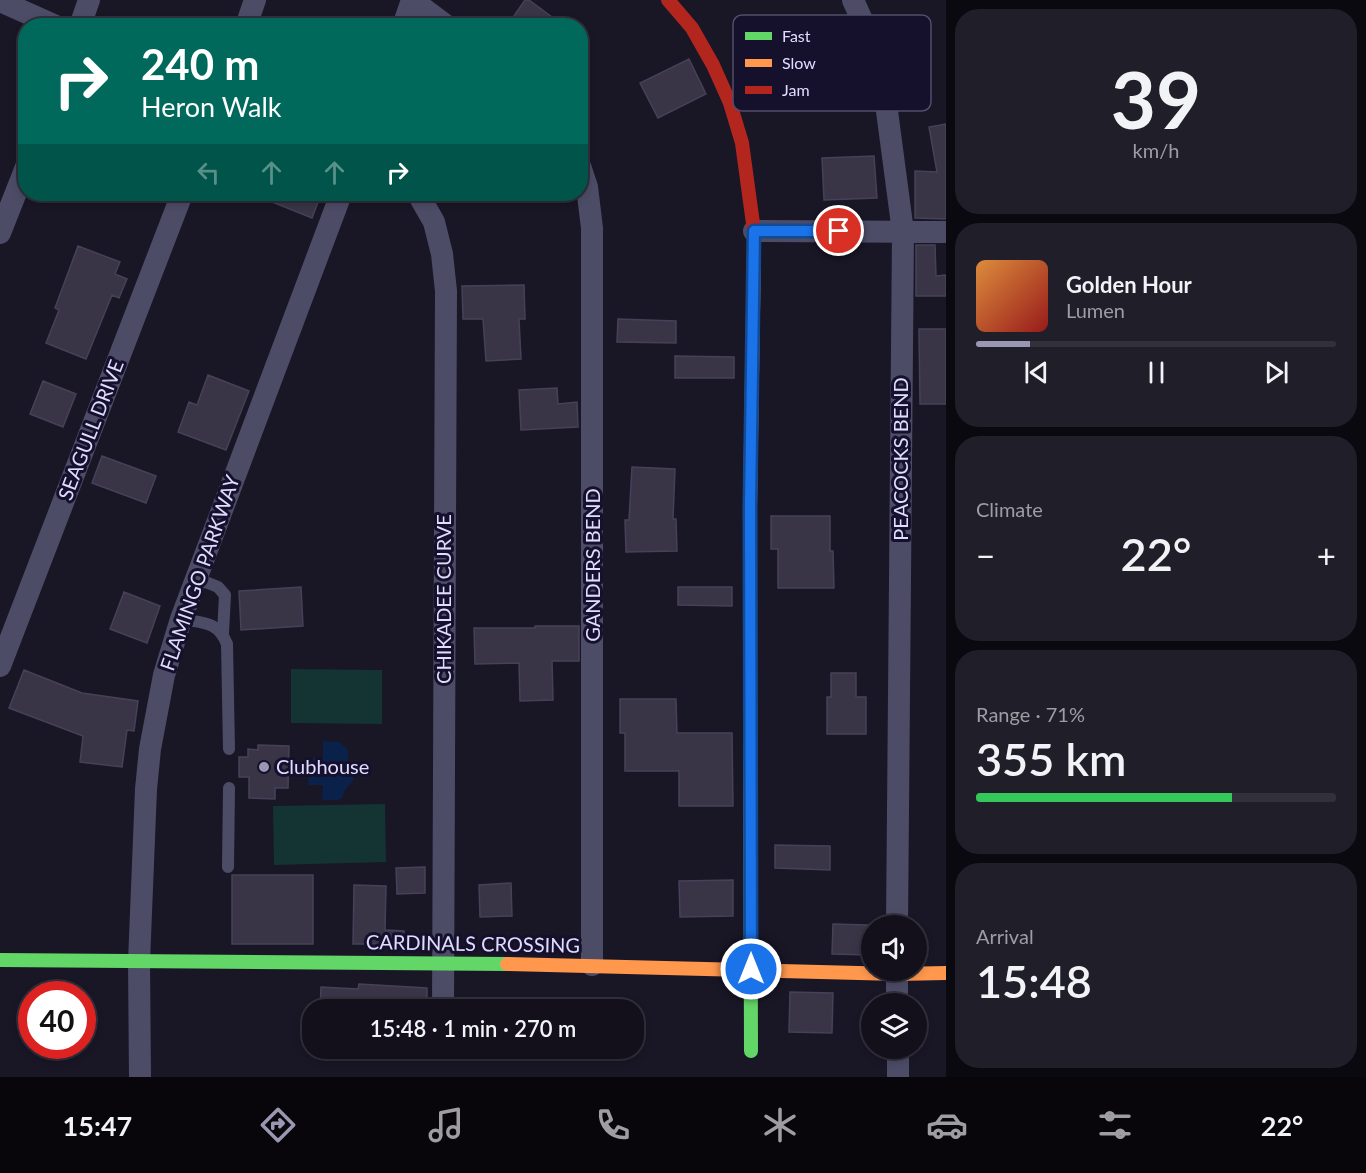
<!DOCTYPE html>
<html lang="en">
<head>
<meta charset="utf-8">
<style>
	body { margin:0; font-family:Lato,sans-serif; background:#201e29; color:#f1f3f6; height:100vh; display:flex; flex-direction:column; font-size:22px; white-space:nowrap }
	* { box-sizing:border-box; margin:0 }
	p { font-size:20px; color:#9d9da3 }
	.icon { flex:none; width:33px; height:33px; fill:none; stroke:currentColor; stroke-width:2; stroke-linecap:round; stroke-linejoin:round }
	.map { position:relative; flex:1; overflow:hidden }
	.details { display:flex; flex-direction:column; gap:9px; padding:9px; background:#0a090f; width:420px }
	.details>* { flex:none }
	.hud { position:absolute; left:18px; top:18px; width:570px; height:183px; border-radius:24px; box-shadow:0 3px 9px #0003,0 0 0 2px #32303b; background:#00695c; color:#fff; overflow:hidden }
	.tools { position:absolute; left:861px; top:915px; display:grid; gap:12px }
	.tools a { display:grid; place-items:center; width:66px; height:66px; border-radius:50%; background:#13101c; box-shadow:0 3px 9px #0003,0 0 0 2px #32303b; font-size:30px }
	.speed { position:absolute; left:18px; top:981px; display:flex; gap:12px; font-size:30px; font-weight:700; text-align:center }
	.speed>* { display:grid; place-content:center; width:78px; height:78px; border-radius:50%; background:#13101c; box-shadow:0 3px 9px #0003,0 0 0 2px #32303b; line-height:1 }
	.speed .limit { border:9px solid #d22; background:#fff; color:#111 }
	.pin { position:absolute; display:grid; place-items:center; width:51px; height:51px; color:#fff; margin:-26px; border:3px solid #fff; border-radius:50%; box-shadow:0 2px 6px #0007 }
	.me { position:absolute; width:66px; margin:-33px; rotate:0deg; stroke-linejoin:round; filter:drop-shadow(0 0 4px #0008) }
	.turn { display:flex; align-items:center; gap:21px; height:126px; padding:0 24px; font-size:27px }
	.turn .icon { width:78px; height:78px; stroke-width:2.5 }
	.turn b { display:block; font-size:42px; line-height:51px }
	.lanes { display:flex; align-items:center; height:57px; padding:0 24px; background:#0003; justify-content:center; gap:30px; direction:ltr }
	.lanes .off { opacity:.35 }
	.big { font-size:45px; font-weight:600; line-height:1.1 }
	.details .widget { flex:1; display:flex; flex-direction:column; justify-content:center; gap:9px; min-width:0; padding:0 21px; border-radius:24px; background:#201e29 }
	.details .dial { align-items:center; gap:0 }
	.dial b { font-size:78px; line-height:1 }
	.song { display:flex; align-items:center; gap:18px }
	.cover { width:72px; height:72px; border-radius:9px; background:linear-gradient(135deg,hsl(30 70% 55%),hsl(0 70% 35%)) }
	.played { height:6px; border-radius:3px; background:linear-gradient(90deg,#9a97b3 15%,#32303b 15%) }
	.keys { display:flex; justify-content:space-around; direction:ltr }
	.heat { display:flex; justify-content:space-between; align-items:center; font-size:33px; direction:ltr }
	.charge { height:9px; border-radius:4px; background:linear-gradient(90deg,#34c759 71%,#32303b 0) }
	.trip { position:absolute; left:302px; top:999px; width:342px; height:60px; border-radius:24px; background:#13101c; box-shadow:0 3px 9px #0003,0 0 0 2px #32303b; font-weight:600; line-height:60px; text-align:center }
	.tab-bar { display:flex; height:96px; justify-content:space-around; align-items:center; background:#08060b; color:#9d9da3 }
	.tab-bar .icon { width:42px; height:42px }
	.tab-bar .selected { color:#9a97b3 }
	.tab-bar b { font-size:27px; color:#f1f3f6 }
	main { display:flex; flex:1; min-height:0 }
	.map>svg:first-child { display:block }
</style>
</head>
<body>
<main>
<div class="map">
<svg width="946" height="1077" viewBox="0 0 946 1077">
	<rect width="100%" height="100%" fill="#191626"/>
	<path fill="#143333" d="M291 669 382 670V724L291 723Z
		M385 804 386 862 274 865 273 806Z"/>
	<path fill="#0a2149" d="M323 741 340 742 348 750V760L343 768 353 776V781L345 790 342 798 338 800H322L323 785H308L309 773 313 769V757H323Z"/>
	<path fill="#393547" stroke="#464159" stroke-width="1.5" d="M525 0H529L564 26H507Z
		M689 59 706 94 658 118 640 83Z
		M946 124V219L915 218V171L937 172 929 127Z
		M874 156 877 198 824 200 822 158Z
		M252 194H321L312 218Z
		M916 245H935L936 276 946 275V296H916Z
		M78 246 120 262 115 274 127 279 119 298 112 295 86 359 46 343 59 310 55 308Z
		M524 285 525 319H519L521 359 486 361 483 319H463L462 286Z
		M618 319 676 321V343L617 342Z
		M919 329H946V404H920Z
		M675 356 734 357V378H675Z
		M208 375 249 391 226 450 178 432 189 402 197 405Z
		M43 381 76 394 63 427 30 414Z
		M557 388 558 404 577 402 578 427 521 430 519 390Z
		M102 456 156 476 146 503 92 483Z
		M632 467 675 469 673 519H676L677 551 626 552 625 520H629Z
		M771 516H830V551H833L834 588H778V549H771Z
		M301 587 303 626 241 630 239 591Z
		M678 587H732V606L678 605Z
		M124 592 160 606 147 643 110 629Z
		M535 626H579V661H552L553 700 520 701 519 663 475 664 474 628H535Z
		M24 670 82 693 138 701 134 731 127 730 122 767 80 762 83 736 9 708Z
		M831 673H856V697H866V734H827V697H831Z
		M620 699H676L677 733H732L733 806H679V771H625V733H620Z
		M258 745 289 746 288 788H275V799L249 798V777H239V757H248V749L258 750Z
		M775 845 830 846V870L775 868Z
		M425 867V893L397 894 396 868Z
		M232 875H313V944H232Z
		M733 880V916L680 917 679 881Z
		M511 883 512 916 480 917 479 885Z
		M354 885 386 886 385 930 404 931 403 944H353Z
		M833 924 868 925V955L832 954Z
		M359 984 427 988V1010H320L321 987 358 989Z
		M790 992 833 993 832 1033 789 1032Z"/>
	<g fill="none" stroke-linecap="round" stroke-linejoin="round">
		<path stroke="#4d4c67" stroke-width="12" d="M196 578 218 587 225 595 223 633
			M181 619C203 623 218 621 227 644L229 749
			M228 867 229 788"/>
		<path stroke="#4d4c67" stroke-width="22" d="M412 0 447 26
			M853 0 870 38 883 81 903 232 897 926
			M0 1 56 26
			M80 26 89 0
			M246 26 255 0
			M403 26 412 0
			M580 166 587 187 592 228V965
			M418 194 434 222 442 254 446 291 443 1010
			M754 231 946 232
			M0 233 26 167
			M0 666 182 194
			M897 970V1004
			M898 1048V1077
			M140 1077 139 962 146 789 150 749 164 675 181 619 341 194"/>
		<path stroke="#63d668" stroke-width="14" d="M750 698 751 1051
			M0 960 507 964"/>
		<path stroke="#ff974d" stroke-width="14" d="M750 698V506L754 248
			M507 964 897 974 946 973"/>
		<path stroke="#b3261e" stroke-width="14" d="M668 0 692 28 713 65 730 103 742 143 754 231V248"/>
	</g>
	<g fill="none" stroke-linecap="round" stroke-linejoin="round">
		<defs>
			<path id="route" d="M751 969 750 506 754 231H839"/>
		</defs>
		<use href="#route" stroke="#114b97" stroke-width="15"/>
		<use href="#route" stroke="#1a73e8" stroke-width="10"/>
	</g>
	<circle fill="#9a97b3" stroke="#15102c" stroke-width="2" cx="264" cy="767" r="6"/>
	<g text-anchor="middle" stroke-width="6" stroke-linejoin="round" paint-order="stroke">
		<g font-size="20" fill="#e0dcff" stroke="#15102c">
			<text transform="translate(91 430) rotate(-69)" y="7">SEAGULL DRIVE</text>
			<text transform="translate(901 459) rotate(-90)" y="7">PEACOCKS BEND</text>
			<text transform="translate(593 565) rotate(-90)" y="7">GANDERS BEND</text>
			<text transform="translate(200 573) rotate(-71)" y="7">FLAMINGO PARKWAY</text>
			<text transform="translate(444 599) rotate(-90)" y="7">CHIKADEE CURVE</text>
			<text transform="translate(473 944) rotate(1)" y="7">CARDINALS CROSSING</text>
		</g>
		<g font-size="20" fill="#e0dcff" stroke="#15102c" text-anchor="start">
			<text x="276" y="774">Clubhouse</text>
		</g>
	</g>
	<rect x="733" y="15" width="198" height="96" rx="9" fill="#15102c" stroke="#524d6b" stroke-width="1.5"/>
	<rect x="745" y="32" width="27" height="8" fill="#63d668"/>
	<rect x="745" y="59" width="27" height="8" fill="#ff974d"/>
	<rect x="745" y="86" width="27" height="8" fill="#b3261e"/>
	<g font-size="16" fill="#e0dcff">
		<text x="782" y="42">Fast</text>
		<text x="782" y="69">Slow</text>
		<text x="782" y="96">Jam</text>
	</g>
</svg>
<div class="tools">
<a><svg class="icon" aria-label="sound" viewBox="0 0 24 24"><path d="M4 9h4l5-4v14l-5-4H4zM17 9q2 3 0 6"/></svg></a>
<a><svg class="icon" aria-label="layers" viewBox="0 0 24 24"><path d="M12 4l9 5-9 5-9-5zM3 14l9 5 9-5"/></svg></a>
</div>
<div class="speed"><div class="limit">40</div></div>
<div class="pin" style="left:839px;top:231px;background:#d93025"><svg class="icon" aria-label="arrive" viewBox="0 0 24 24"><path d="M6 21V4h12l-3 4 3 4H6"/></svg></div>
<svg class="me" style="left:751px;top:969px" viewBox="-20 -20 40 40"><circle r="17" fill="#1a73e8" stroke="#fff" stroke-width="3"/><path d="M0-11L8 9 0 5-8 9z" fill="#fff"/></svg>
<div class="trip">15:48 · 1 min · 270 m</div>
<div class="hud">
<div class="turn"><svg class="icon" aria-label="right" viewBox="0 0 24 24"><path d="M7 20v-9h11M14 6l5 5-5 5"/></svg><div><b>240 m</b>Heron Walk</div></div>
<div class="lanes"><svg class="icon off" aria-label="left" viewBox="0 0 24 24"><path d="M17 20v-9H6M10 6l-5 5 5 5"/></svg><svg class="icon off" aria-label="ahead" viewBox="0 0 24 24"><path d="M12 20V5M6 11l6-6 6 6"/></svg><svg class="icon off" aria-label="ahead" viewBox="0 0 24 24"><path d="M12 20V5M6 11l6-6 6 6"/></svg><svg class="icon" aria-label="right" viewBox="0 0 24 24"><path d="M7 20v-9h11M14 6l5 5-5 5"/></svg></div>
</div>
</div>
<section class="details">
<div class="widget dial"><b>39</b><p>km/h</p></div>
<div class="widget">
<div class="song"><i class="cover"></i><div><b>Golden Hour</b><p>Lumen</p></div></div>
<div class="played"></div>
<div class="keys"><svg class="icon" aria-label="previous" viewBox="0 0 24 24"><path d="M18 5L8 12l10 7zM5 5v14"/></svg><svg class="icon" aria-label="pause" viewBox="0 0 24 24"><path d="M8 5v14M16 5v14"/></svg><svg class="icon" aria-label="next" viewBox="0 0 24 24"><path d="M6 5l10 7-10 7zM19 5v14"/></svg></div>
</div>
<div class="widget"><p>Climate</p>
<div class="heat"><a>−</a><b class="big">22°</b><a>+</a></div>
</div>
<div class="widget"><p>Range · 71%</p><b class="big">355 km</b><div class="charge"></div></div>
<div class="widget"><p>Arrival</p><b class="big">15:48</b></div>
</section>
</main>
<nav class="tab-bar">
<b>15:47</b>
<svg class="icon selected" aria-label="directions" viewBox="0 0 24 24"><path d="M12 3l9 9-9 9-9-9zM9 14v-3h6M13 9l2 2-2 2"/></svg>
<svg class="icon" aria-label="music" viewBox="0 0 24 24"><path d="M9 18V5l10-2v13"/><circle cx="6" cy="18" r="3"/><circle cx="16" cy="16" r="3"/></svg>
<svg class="icon" aria-label="phone" viewBox="0 0 24 24"><path d="M5 4h4l2 5-3 2q2 4 5 5l2-3 5 2v4C11 20 4 13 5 4z"/></svg>
<svg class="icon" aria-label="climate" viewBox="0 0 24 24"><path d="M12 3v18M4 7l16 10M4 17L20 7"/></svg>
<svg class="icon" aria-label="car" viewBox="0 0 24 24"><path d="M5 17H2v-5l4-1 3-4h7l3 4 3 1v5h-3M9 17h6M6 11h13"/><circle cx="7" cy="17" r="2"/><circle cx="17" cy="17" r="2"/></svg>
<svg class="icon" aria-label="filters" viewBox="0 0 24 24"><path d="M4 7h16M4 17h16"/><circle cx="9" cy="7" r="2"/><circle cx="15" cy="17" r="2"/></svg>
<b>22°</b>
</nav>
</body>
</html>
